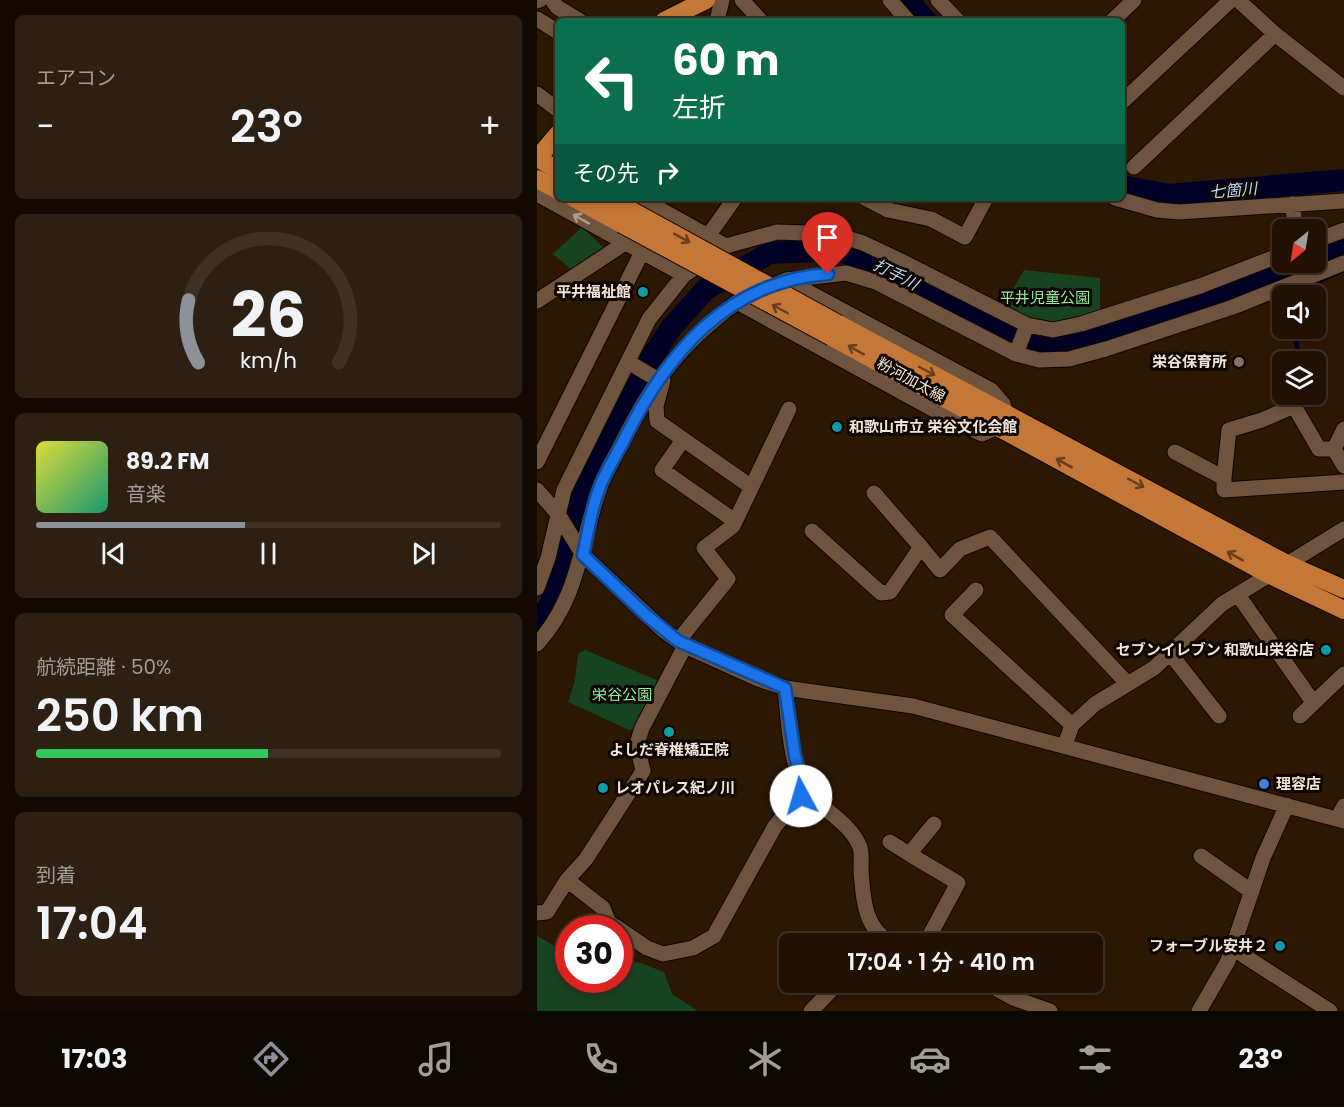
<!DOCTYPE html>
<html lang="ja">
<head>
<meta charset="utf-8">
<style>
	body { margin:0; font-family:Poppins,"Noto Sans JP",sans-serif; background:#2d1f11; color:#f1f3f6; height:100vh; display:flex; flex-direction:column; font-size:22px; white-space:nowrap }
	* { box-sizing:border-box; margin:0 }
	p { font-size:20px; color:#a29d99 }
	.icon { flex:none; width:33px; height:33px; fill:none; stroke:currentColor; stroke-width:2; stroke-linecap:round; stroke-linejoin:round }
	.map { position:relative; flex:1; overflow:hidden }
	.details { display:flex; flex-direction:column; gap:15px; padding:15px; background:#120901; width:537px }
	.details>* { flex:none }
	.guide { position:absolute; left:18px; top:18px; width:570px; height:183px; border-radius:9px; box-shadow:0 3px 9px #0003,0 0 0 2px #3e3124; background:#0b6e4f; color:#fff; overflow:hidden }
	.needle { width:39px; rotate:210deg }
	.fabs { position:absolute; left:735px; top:219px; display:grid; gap:12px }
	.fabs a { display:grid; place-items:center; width:54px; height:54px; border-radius:9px; background:#211102; box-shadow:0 3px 9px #0003,0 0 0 2px #3e3124; font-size:30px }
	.speed { position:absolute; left:18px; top:915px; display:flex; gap:12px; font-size:30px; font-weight:700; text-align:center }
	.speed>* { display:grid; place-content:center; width:78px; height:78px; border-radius:50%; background:#211102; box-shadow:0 3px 9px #0003,0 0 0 2px #3e3124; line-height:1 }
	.speed .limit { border:9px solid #d22; background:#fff; color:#111 }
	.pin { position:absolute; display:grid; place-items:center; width:51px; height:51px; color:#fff; margin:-62px -26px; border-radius:50% 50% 50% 0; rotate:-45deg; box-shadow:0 0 6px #0007 }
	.pin .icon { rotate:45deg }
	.me { position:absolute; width:66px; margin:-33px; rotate:354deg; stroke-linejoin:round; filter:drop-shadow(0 0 4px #0008) }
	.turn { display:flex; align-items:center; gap:21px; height:126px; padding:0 18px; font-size:27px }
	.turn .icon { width:78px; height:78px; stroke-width:2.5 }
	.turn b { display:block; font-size:42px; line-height:51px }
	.then { display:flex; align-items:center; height:57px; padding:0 18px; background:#0003; gap:12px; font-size:22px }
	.big { font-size:45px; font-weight:600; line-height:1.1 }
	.details .tile { flex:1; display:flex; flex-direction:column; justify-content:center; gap:9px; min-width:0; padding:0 21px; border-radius:9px; background:#2d1f11 }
	.details .dial { align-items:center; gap:0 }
	.dial svg { height:156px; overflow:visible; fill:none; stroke:#3e3124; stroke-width:7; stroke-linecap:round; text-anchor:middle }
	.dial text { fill:#f1f3f6; stroke:none }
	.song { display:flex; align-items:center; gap:18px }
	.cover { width:72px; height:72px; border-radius:9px; background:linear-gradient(135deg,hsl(60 70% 55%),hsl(160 70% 35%)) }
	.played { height:6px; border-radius:3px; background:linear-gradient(90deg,#8c9099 45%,#3e3124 45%) }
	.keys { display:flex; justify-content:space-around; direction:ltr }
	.heat { display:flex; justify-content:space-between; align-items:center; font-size:33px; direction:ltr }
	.charge { height:9px; border-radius:4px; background:linear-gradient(90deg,#34c759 50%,#3e3124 0) }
	.trip { position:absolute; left:242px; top:933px; width:324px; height:60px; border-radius:9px; background:#211102; box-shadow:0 3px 9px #0003,0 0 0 2px #3e3124; font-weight:600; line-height:60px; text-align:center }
	.dock { display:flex; height:96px; justify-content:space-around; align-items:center; background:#0d0701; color:#a29d99 }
	.dock .icon { width:42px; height:42px }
	.dock .active { color:#8c9099 }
	.dock b { font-size:27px; color:#f1f3f6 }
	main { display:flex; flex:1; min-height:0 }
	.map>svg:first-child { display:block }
</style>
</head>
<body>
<main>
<section class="details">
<div class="tile"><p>エアコン</p>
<div class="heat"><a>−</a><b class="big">23°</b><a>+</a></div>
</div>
<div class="tile dial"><svg viewBox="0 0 100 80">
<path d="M14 69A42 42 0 1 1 86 69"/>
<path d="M14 69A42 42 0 0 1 9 37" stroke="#8c9099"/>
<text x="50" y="56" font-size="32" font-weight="700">26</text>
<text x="50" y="72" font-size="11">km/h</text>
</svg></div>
<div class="tile">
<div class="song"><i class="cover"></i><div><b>89.2 FM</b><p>音楽</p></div></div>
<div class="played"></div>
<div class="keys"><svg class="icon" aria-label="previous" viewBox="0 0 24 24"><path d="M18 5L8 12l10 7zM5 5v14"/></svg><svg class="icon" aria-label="pause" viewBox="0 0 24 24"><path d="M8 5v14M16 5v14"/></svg><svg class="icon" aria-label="next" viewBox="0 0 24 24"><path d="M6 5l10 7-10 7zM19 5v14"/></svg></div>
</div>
<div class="tile"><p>航続距離 · 50%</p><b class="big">250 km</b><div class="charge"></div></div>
<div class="tile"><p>到着</p><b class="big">17:04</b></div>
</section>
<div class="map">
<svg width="807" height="1011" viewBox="0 0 807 1011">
	<rect width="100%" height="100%" fill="#2c1703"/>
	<path fill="#184320" d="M45 227 67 248 35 270 16 254Z
		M487 270 563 278V311C517 327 510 329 466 307Z
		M48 650 124 682 101 728 92 730 31 702 38 680 41 654Z
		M0 936 31 953 32 980H82L83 964 101 962 127 972 135 994 161 1011H0Z"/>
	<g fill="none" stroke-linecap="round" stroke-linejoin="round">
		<path stroke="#000026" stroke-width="4" d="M749 296 801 273
			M746 374 739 362 741 358 761 350 756 328"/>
		<path stroke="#000026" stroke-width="22" d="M371 0 389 21
			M585 186 632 195 807 180
			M778 258 807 247
			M0 622 13 605 46 495 97 384 134 328 169 289 233 253 297 250 336 261 479 336 519 345 635 314 767 262"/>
		<defs>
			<path id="minor" d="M15 0 20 7 43 21
				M205 0 224 21
				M353 0 371 21
				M401 0 421 21
				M701 0 738 34 807 88
				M0 1 3 0
				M0 19 21 32
				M180 21 185 0
				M575 21 597 0
				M0 94 21 110
				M585 102 694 0
				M597 167 738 34
				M0 194 147 275
				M103 198 189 246
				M328 198 351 210 394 219 428 237 449 198
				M578 198 620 210 642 212 807 201
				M755 204 759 230
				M171 236 198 198
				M778 241 807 230
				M249 280 309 273 339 282 479 354 502 360 532 359 569 349 696 307 807 263
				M0 301 88 243
				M479 354 490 325
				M91 362 120 379
				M126 380 119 406 120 421 213 486
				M461 427 445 434 421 423 200 302 249 280 454 390 466 404 469 413
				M146 440 125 470 198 521
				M797 449 807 429
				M797 449 807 466
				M638 452 687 478 692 430 725 420 757 406 782 449H797
				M0 462 105 252
				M687 478V490L807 482
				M0 490 21 514 46 555 127 631 148 646 221 679 248 688 376 706 807 821
				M275 531 344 593 353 592 384 547 337 493
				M384 547 403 570 423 549 453 537 591 684
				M0 588 11 558 27 490 112 319 147 275 189 246 240 232 297 234 326 243 362 260 490 325 516 330 544 324 663 286 746 254
				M439 590 415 615 535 725
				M701 595 776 702
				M141 641 191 579 167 548 196 526 252 409
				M0 644C42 598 43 545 62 490 67 474 77 459 84 445 116 381 142 345 200 302
				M632 652 682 716
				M248 688C251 715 253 759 265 783 278 808 312 819 323 847 325 854 324 863 324 870 326 898 327 931 357 944
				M763 716 807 674
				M528 745 535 725 558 704 617 668 685 604 807 529
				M800 819 807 806
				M353 842 372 854
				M664 856 715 892
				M30 880 66 908 72 923 81 928
				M0 913 10 912 30 880 49 859 106 771 100 744 105 728 148 646
				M82 929 110 948 126 954 156 948 177 936 238 826 264 796 265 783
				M388 944 421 883 372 854 397 824
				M695 948 793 1011
				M327 982 331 986 335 982
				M447 982 476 998 513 1011
				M274 1011 302 982
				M662 1011 691 961 726 858 750 805"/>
			<path id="major" d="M127 21 169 0
				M0 158 21 170
				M0 159 21 134
				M0 179 21 190
				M37 198 85 224
				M71 198 93 210
				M301 324 750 564 807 589
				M295 337 731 574 807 610"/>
		</defs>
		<use href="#minor" stroke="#130300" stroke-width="17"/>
		<use href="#major" stroke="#130300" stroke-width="20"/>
		<use href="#minor" stroke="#6e543e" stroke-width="15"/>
		<use href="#major" stroke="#c47737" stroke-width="18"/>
		<defs>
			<path id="major-bridge" d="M93 210 301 324
				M85 224 295 337"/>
		</defs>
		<use href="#major-bridge" stroke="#130300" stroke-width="20" stroke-linecap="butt"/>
		<use href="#major-bridge" stroke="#c47737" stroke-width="18"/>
	</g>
	<defs><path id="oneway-shaft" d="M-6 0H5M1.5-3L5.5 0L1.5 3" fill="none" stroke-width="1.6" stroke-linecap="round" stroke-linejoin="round" transform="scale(1.5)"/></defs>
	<use stroke="#b19c8b" href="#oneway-shaft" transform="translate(44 219) rotate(-151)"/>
	<g stroke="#693e1c">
		<use href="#oneway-shaft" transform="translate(145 238) rotate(29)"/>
		<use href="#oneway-shaft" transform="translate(243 309) rotate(-152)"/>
		<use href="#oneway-shaft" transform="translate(319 350) rotate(-151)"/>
		<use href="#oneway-shaft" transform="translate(390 371) rotate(28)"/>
		<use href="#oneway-shaft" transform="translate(527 463) rotate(-151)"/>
		<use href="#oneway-shaft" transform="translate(599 483) rotate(28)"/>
		<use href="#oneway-shaft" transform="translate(698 556) rotate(-151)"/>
	</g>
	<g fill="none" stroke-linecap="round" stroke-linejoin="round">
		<defs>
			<path id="route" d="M264 796 265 783 258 756 248 688 141 641 109 615 46 555C51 533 54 510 62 489 68 472 79 456 87 440 129 355 189 281 291 274"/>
		</defs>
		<use href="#route" stroke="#114b97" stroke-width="15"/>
		<use href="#route" stroke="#1a73e8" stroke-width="10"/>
	</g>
	<g fill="#0f9aa8" stroke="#0e0501" stroke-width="2">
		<circle cx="106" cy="292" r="6"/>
		<circle cx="300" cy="427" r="6"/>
		<circle cx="789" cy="650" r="6"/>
		<circle cx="132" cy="732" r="6"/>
		<circle cx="66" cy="788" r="6"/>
		<circle cx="743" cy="946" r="6"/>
	</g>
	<circle fill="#8d6e63" stroke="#0e0501" stroke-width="2" cx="702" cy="362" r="6"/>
	<circle fill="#3f7fe0" stroke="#0e0501" stroke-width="2" cx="727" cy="784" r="6"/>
	<g text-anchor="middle" stroke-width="6" stroke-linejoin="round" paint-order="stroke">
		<g font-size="15" font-weight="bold" fill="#f4e4d8" stroke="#0e0501" text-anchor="end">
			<text x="94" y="297">平井福祉館</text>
			<text x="690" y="367">栄谷保育所</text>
			<text x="312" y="432" text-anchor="start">和歌山市立 栄谷文化会館</text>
			<text x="777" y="655">セブンイレブン 和歌山栄谷店</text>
			<text x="132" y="755" text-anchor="middle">よしだ脊椎矯正院</text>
			<text x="739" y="789" text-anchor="start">理容店</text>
			<text x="78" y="793" text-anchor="start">レオパレス紀ノ川</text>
			<text x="731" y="951">フォーブル安井２</text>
		</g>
		<g font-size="15" fill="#90f09e" stroke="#0e0501">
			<text x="508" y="303">平井児童公園</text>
			<text x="85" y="700">栄谷公園</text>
		</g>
		<g font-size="15" fill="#f4e4d8" stroke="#0e0501">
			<text transform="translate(374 380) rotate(29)" y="5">粉河加太線</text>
		</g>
		<g font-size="16" font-style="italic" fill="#bcdafd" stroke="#0e0501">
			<text transform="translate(696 190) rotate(-5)" y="6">七箇川</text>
			<text transform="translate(359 274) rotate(27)" y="6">打手川</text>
		</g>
	</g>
</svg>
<div class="fabs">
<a><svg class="needle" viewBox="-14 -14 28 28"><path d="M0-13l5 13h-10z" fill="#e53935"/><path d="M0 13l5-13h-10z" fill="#a29d99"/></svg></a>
<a><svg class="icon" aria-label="sound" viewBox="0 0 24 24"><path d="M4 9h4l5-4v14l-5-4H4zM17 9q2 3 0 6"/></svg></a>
<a><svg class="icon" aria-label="layers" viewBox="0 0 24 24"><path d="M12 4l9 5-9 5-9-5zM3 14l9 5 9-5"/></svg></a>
</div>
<div class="speed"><div class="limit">30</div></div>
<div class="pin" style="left:291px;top:274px;background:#d93025"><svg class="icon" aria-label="arrive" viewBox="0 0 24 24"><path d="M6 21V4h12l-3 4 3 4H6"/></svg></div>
<svg class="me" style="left:264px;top:796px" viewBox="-20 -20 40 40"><circle r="19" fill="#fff"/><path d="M0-13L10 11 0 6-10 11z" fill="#1a73e8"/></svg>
<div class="trip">17:04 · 1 分 · 410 m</div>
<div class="guide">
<div class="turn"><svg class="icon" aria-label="left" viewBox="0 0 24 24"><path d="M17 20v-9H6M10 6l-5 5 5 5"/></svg><div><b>60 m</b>左折</div></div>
<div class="then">その先<svg class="icon" aria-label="right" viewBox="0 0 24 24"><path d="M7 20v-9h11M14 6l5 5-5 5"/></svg></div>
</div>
</div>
</main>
<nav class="dock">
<b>17:03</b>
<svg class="icon active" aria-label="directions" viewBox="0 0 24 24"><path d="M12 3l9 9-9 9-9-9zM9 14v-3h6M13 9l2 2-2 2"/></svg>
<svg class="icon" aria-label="music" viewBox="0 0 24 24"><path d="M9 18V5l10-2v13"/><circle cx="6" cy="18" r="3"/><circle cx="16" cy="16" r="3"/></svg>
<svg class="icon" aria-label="phone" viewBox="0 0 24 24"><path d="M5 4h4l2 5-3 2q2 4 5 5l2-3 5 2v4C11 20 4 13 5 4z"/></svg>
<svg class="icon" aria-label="climate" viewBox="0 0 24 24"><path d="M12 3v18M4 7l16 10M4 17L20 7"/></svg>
<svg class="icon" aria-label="car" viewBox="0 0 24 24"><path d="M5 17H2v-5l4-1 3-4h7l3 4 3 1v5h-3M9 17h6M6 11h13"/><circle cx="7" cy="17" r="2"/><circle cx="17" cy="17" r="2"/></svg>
<svg class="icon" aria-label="filters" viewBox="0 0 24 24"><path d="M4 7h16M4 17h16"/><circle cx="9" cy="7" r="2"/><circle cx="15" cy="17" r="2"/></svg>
<b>23°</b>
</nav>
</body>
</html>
